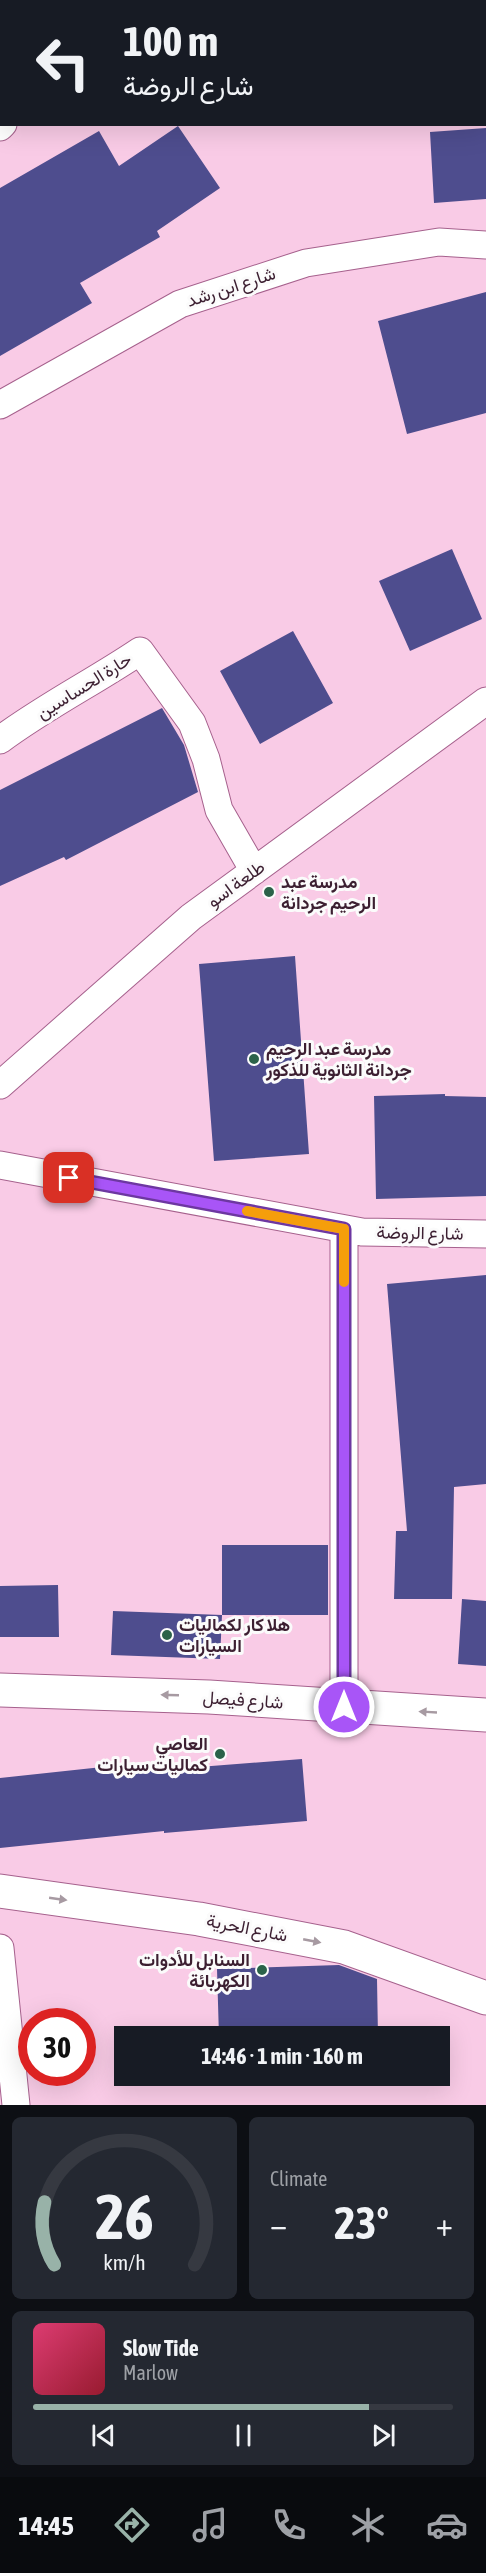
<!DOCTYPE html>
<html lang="en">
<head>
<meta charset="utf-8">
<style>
	body { margin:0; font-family:"Asap Condensed",Vazirmatn,sans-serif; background:#242831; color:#f1f3f6; height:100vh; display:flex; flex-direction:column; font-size:22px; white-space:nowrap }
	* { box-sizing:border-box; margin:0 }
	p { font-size:20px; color:#9ea1a6 }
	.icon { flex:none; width:33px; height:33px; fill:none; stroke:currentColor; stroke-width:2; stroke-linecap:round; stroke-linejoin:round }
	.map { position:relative; height:2105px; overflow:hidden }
	.panel { display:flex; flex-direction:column; gap:12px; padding:12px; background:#0d0f14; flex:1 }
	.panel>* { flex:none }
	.banner { position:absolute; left:0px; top:0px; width:486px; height:126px; box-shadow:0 6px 24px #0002; background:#171b24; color:#f1f3f6; overflow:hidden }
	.speed { position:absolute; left:18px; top:2008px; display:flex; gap:12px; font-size:30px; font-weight:700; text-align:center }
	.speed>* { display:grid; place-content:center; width:78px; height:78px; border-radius:50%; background:#171b24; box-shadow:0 6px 24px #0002; line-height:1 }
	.speed .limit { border:9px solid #d22; background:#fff; color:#111 }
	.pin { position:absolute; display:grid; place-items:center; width:51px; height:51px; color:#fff; margin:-26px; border-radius:12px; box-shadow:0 3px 9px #0006 }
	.me { position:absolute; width:66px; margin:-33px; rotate:0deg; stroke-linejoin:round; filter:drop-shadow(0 0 4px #0008) }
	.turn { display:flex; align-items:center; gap:21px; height:126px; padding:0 24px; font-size:27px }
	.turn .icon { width:78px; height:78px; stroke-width:2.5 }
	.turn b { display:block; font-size:42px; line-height:51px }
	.big { font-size:45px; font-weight:700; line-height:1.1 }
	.panel .tile { flex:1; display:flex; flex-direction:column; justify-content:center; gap:9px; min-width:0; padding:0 21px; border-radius:9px; background:#242831 }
	.panel .dial { align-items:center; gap:0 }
	.dial svg { height:156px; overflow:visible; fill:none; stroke:#363941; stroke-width:7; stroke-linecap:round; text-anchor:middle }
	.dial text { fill:#f1f3f6; stroke:none }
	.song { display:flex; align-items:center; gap:18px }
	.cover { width:72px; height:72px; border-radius:9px; background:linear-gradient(135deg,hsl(340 70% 55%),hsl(350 70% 35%)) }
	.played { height:6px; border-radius:3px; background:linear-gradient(90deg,#98b2a8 80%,#363941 80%) }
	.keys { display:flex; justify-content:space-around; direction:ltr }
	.heat { display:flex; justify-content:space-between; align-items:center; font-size:33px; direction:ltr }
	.panel .tiles { flex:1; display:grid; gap:12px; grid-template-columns:1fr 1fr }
	.tile:last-child { grid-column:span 2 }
	.trip { position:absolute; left:114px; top:2026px; width:336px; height:60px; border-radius:0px; background:#171b24; box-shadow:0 6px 24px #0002; font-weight:700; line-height:60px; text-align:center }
	.tabs { display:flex; height:96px; justify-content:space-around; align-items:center; background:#090b0e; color:#9ea1a6 }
	.tabs .icon { width:42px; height:42px }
	.tabs .selected { color:#98b2a8 }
	.tabs b { font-size:27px; color:#f1f3f6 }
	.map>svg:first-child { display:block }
</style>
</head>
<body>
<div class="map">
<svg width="486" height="2105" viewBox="0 0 486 2105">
	<rect width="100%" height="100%" fill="#f9cbe6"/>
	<path fill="#4e4d8e" d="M178 126 220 188 157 231 160 237 80 283 92 303 0 356V188L99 131 119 166Z
		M486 128V199L434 203 430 132Z
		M486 292V413L407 434 378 321Z
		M452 549 482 619 410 651 379 581Z
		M293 631 333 703 260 744 220 671Z
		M162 708 184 745 198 792 66 860 64 857 0 886V790Z
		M295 956 309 1154 214 1161 199 964Z
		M445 1094V1096L486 1097V1196L376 1199 374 1096Z
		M486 1275V1484L454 1487 452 1599H394L396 1531H407L387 1284Z
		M222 1545H328V1615H222Z
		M58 1585 59 1637H0V1586Z
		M462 1599 486 1601V1666L458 1664Z
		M113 1611 222 1615 220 1659 111 1655Z
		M302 1759 307 1821 164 1833V1831L0 1848V1778L121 1765 122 1773Z
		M339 1965 377 1979 378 2037H219L217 1969Z
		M220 2076H380V2077L220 2082Z"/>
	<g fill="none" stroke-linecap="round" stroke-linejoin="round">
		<defs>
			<path id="minor" d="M198 2 200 0
				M0 127 3 124
				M0 405 180 304 306 263 439 242 486 245
				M0 740C44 707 94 682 140 651L192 723 206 759 219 810 254 871
				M0 1085 191 917 486 701
				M0 1165 362 1232 486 1234
				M344 1229V1707
				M0 1948 16 2105"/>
			<path id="secondary" d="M0 1690 209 1697 486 1715
				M0 1891 199 1919 344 1947 486 1998"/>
		</defs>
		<use href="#minor" stroke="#a6618d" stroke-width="29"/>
		<use href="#secondary" stroke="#a6618d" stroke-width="35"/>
		<use href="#minor" stroke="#fff" stroke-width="27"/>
		<use href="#secondary" stroke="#fff" stroke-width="33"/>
	</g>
	<defs><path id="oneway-solid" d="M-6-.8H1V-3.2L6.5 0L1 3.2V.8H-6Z" transform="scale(1.5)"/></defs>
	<g fill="#a79aa2">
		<use href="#oneway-solid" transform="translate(170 1695) rotate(-178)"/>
		<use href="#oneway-solid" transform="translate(428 1712) rotate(-177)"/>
		<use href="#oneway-solid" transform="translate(58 1899) rotate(8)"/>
		<use href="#oneway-solid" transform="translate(312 1941) rotate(11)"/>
	</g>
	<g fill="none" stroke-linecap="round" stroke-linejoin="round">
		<defs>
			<path id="route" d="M69 1178 344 1229V1707"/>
		</defs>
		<use href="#route" stroke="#6d37a1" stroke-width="15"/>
		<use href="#route" stroke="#a855f7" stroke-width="10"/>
		<path stroke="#f59e0b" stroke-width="10" d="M247 1211 344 1229V1282"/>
	</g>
	<g fill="#2b6249" stroke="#fbfbfb" stroke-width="2">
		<circle cx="269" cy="892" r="6"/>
		<circle cx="254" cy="1059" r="6"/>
		<circle cx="167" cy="1635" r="6"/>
		<circle cx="220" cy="1754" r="6"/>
		<circle cx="262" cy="1970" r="6"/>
	</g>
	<g text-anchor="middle" stroke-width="6" stroke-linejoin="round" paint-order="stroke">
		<g font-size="18" fill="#3c1f31" stroke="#fbfbfb">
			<text transform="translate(231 287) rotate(-18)" y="6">شارع ابن رشد</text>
			<text transform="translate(84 686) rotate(-32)" y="6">حارة الحساسين</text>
			<text transform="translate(236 884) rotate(-36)" y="6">طلعة اسو</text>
			<text transform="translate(420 1233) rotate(1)" y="6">شارع الروضة</text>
			<text transform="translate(243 1700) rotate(4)" y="6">شارع فيصل</text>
			<text transform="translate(247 1928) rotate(11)" y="6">شارع الحرية</text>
		</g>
		<g font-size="18" font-weight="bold" fill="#3c1f31" stroke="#fbfbfb" text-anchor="start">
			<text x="281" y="888">مدرسة عبد<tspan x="281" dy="21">الرحيم جردانة</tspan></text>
			<text x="266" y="1055">مدرسة عبد الرحيم<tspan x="266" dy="21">جردانة الثانوية للذكور</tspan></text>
			<text x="179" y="1631">هلا كار لكماليات<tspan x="179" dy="21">السيارات</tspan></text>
			<text x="208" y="1750" text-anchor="end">العاصي<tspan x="208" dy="21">كماليات سيارات</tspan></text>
			<text x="250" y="1966" text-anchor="end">السنابل للأدوات<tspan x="250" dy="21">الكهربائة</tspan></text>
		</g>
	</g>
</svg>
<div class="speed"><div class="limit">30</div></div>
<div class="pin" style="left:69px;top:1178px;background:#d93025"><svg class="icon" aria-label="arrive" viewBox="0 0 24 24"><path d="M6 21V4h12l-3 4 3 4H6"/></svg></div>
<svg class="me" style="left:344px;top:1707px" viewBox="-20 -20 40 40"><circle r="17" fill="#a855f7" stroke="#fff" stroke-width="3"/><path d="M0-11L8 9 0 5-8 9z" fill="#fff"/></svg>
<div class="trip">14:46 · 1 min · 160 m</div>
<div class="banner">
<div class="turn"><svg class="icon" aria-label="left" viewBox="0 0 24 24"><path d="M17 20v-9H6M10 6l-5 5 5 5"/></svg><div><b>100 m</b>شارع الروضة</div></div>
</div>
</div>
<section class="panel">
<div class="tiles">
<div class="tile dial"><svg viewBox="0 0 100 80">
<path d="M14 69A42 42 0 1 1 86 69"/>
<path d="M14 69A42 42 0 0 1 9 37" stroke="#98b2a8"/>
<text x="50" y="56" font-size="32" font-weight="700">26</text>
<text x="50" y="72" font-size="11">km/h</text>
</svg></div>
<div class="tile"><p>Climate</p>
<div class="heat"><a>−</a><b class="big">23°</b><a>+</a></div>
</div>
<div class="tile">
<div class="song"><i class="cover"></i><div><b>Slow Tide</b><p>Marlow</p></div></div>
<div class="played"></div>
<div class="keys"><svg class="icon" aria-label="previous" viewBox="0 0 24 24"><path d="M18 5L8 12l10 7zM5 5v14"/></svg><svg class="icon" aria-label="pause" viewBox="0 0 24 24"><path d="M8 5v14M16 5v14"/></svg><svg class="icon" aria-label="next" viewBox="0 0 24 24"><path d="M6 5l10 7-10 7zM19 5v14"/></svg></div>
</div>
</div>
</section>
<nav class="tabs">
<b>14:45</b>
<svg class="icon selected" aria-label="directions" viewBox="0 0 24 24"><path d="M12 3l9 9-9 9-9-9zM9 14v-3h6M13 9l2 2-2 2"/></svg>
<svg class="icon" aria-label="music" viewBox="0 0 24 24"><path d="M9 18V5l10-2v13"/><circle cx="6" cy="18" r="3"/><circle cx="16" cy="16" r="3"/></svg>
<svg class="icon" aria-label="phone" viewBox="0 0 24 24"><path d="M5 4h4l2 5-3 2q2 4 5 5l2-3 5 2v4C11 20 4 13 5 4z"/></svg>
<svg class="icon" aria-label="climate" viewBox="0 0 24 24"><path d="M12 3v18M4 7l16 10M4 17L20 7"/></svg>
<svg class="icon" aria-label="car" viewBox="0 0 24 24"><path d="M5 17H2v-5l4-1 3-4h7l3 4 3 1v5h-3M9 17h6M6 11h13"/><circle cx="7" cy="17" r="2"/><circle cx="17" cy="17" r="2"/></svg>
</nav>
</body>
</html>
